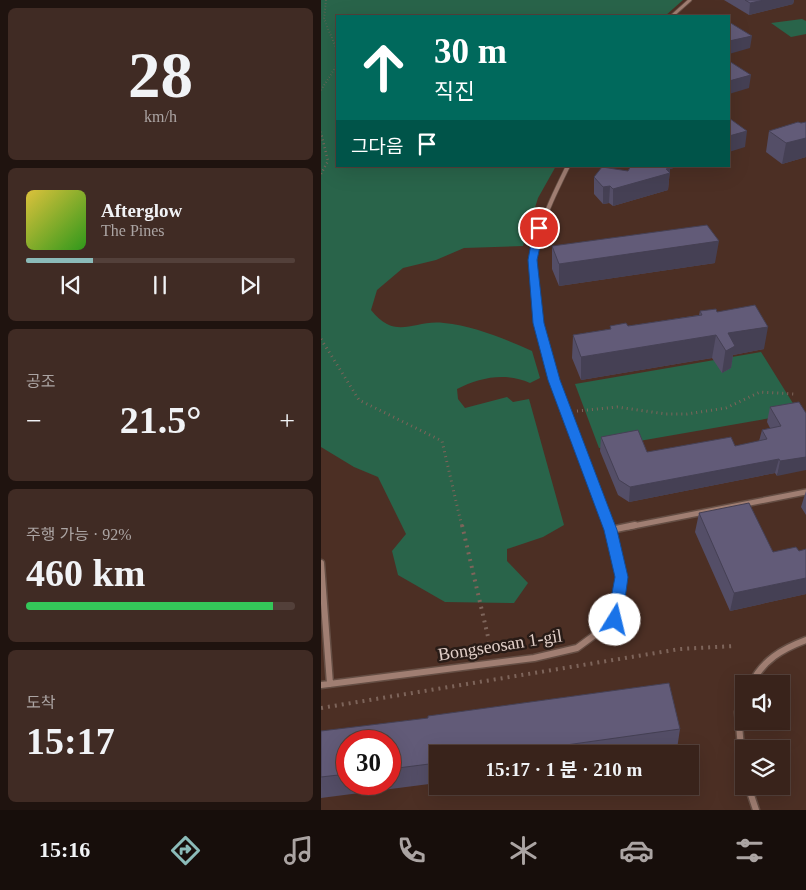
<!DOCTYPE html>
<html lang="ko">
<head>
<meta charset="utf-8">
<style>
	body { margin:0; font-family:"Times New Roman","Noto Sans KR",serif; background:#402b24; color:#f1f3f6; height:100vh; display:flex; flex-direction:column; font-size:19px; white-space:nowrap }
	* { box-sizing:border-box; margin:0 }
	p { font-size:16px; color:#aba4a3 }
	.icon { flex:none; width:28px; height:28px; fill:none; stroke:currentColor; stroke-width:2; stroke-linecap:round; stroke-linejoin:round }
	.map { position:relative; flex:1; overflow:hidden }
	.details { display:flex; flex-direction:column; gap:8px; padding:8px; background:#1f130f; width:321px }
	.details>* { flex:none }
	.guide { position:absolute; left:15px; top:15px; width:394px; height:152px; border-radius:0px; box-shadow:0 5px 20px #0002,0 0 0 1px #53403a; background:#00695c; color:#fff; overflow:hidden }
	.fabs { position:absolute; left:414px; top:675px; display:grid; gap:10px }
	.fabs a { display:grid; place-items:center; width:55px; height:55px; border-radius:0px; background:#39231b; box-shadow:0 5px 20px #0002,0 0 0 1px #53403a; font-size:25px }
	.speed { position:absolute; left:15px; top:730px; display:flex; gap:10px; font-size:25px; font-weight:700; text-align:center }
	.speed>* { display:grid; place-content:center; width:65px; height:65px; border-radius:50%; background:#39231b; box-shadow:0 5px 20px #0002,0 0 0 1px #53403a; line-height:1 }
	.speed .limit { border:8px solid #d22; background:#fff; color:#111 }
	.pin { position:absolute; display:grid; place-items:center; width:42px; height:42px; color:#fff; margin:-21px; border:2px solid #fff; border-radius:50%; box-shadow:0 1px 5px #0007 }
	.me { position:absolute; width:55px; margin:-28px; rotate:9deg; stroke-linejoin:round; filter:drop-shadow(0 0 4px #0008) }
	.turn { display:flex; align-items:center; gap:18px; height:105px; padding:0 15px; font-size:22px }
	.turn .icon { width:65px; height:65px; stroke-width:2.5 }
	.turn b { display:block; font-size:35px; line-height:42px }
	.then { display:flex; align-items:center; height:48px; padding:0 15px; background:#0003; gap:10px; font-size:19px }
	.big { font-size:38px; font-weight:700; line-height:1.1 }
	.details .card { flex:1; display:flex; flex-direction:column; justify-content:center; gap:8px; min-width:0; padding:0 18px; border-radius:8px; background:#402b24 }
	.details .dial { align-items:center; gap:0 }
	.dial b { font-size:65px; line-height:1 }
	.song { display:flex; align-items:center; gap:15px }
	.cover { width:60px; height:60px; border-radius:8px; background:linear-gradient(135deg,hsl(50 70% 55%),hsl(110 70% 35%)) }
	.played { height:5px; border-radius:2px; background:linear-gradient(90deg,#8bbbb9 25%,#53403a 25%) }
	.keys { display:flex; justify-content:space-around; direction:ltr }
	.heat { display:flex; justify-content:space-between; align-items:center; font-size:28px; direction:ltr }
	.charge { height:8px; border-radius:4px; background:linear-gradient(90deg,#34c759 92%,#53403a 0) }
	.trip { position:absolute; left:108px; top:745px; width:270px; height:50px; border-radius:0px; background:#39231b; box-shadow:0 5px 20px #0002,0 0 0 1px #53403a; font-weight:700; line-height:50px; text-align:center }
	.dock { display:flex; height:80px; justify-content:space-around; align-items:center; background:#170e0b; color:#aba4a3 }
	.dock .icon { width:35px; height:35px }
	.dock .current { color:#8bbbb9 }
	.dock b { font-size:22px; color:#f1f3f6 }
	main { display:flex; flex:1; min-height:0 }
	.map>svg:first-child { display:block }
</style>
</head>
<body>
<main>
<section class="details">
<div class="card dial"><b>28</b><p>km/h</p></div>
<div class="card">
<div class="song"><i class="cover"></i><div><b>Afterglow</b><p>The Pines</p></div></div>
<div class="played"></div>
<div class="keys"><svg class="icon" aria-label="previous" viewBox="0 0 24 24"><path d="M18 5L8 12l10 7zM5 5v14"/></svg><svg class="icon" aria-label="pause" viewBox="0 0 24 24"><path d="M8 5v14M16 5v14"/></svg><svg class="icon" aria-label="next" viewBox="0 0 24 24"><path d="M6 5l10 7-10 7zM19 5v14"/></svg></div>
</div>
<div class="card"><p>공조</p>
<div class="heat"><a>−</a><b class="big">21.5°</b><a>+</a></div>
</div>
<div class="card"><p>주행 가능 · 92%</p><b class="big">460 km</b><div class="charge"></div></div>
<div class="card"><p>도착</p><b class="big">15:17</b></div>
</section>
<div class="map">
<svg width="485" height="810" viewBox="0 0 485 810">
	<rect width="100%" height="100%" fill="#4c2f24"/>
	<path fill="#29644a" d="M0 0H362L344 16H16V166H235L217 198 202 246 143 248 115 260 82 268 56 290 50 310C76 342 92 319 123 323 153 326 184 339 211 351L219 378 209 383C185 372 159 377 136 389L137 399 144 408 186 397 192 402 208 399 243 525 222 537 186 549V561L207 583 193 603 124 602 77 575 71 551 85 534 57 477 33 467 0 447Z
		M481 19 485 21V34L470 37 450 23Z
		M440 352 478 413 278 448 254 384Z"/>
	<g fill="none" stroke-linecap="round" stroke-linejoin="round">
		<defs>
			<path id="street-far3" d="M351 16 369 0"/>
			<path id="street-far2" d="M215 306C206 249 223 215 247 166"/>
			<path id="street-far1" d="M215 305C226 382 260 455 289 527
				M307 527 485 492"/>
			<path id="street" d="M288 525 290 530
				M0 563 9 684
				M430 684C442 660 461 649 485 640
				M0 685 213 658 256 648 294 620 300 577 290 530 314 525
				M422 700 417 712 422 773
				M427 786 435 810"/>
		</defs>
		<use href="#street-far3" stroke="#654e44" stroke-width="4.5"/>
		<use href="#street-far2" stroke="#654e44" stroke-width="5.5"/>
		<use href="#street-far1" stroke="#654e44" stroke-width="8"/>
		<use href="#street" stroke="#654e44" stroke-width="9"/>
		<path stroke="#7d645a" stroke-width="2" stroke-dasharray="0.5 2.5" stroke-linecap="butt" d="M5 0 3 19 16 50
			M0 90 16 65
			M0 132 1 134"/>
		<path stroke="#7d645a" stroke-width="2.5" stroke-dasharray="1 3" stroke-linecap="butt" d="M0 174 7 161 0 133"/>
		<path stroke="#7d645a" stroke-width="3" stroke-dasharray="1 4" stroke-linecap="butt" d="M0 339 38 400 121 441 141 527
			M256 411 296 407 345 414H366L405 408 439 392 473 394"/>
		<path stroke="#7d645a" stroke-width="4" stroke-dasharray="2 5" stroke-linecap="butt" d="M141 525 168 641
			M0 708 359 649 414 646"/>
		<use href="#street-far3" stroke="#a07e72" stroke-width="3"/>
		<use href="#street-far2" stroke="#a07e72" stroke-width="4"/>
		<use href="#street-far1" stroke="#a07e72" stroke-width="5"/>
		<use href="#street" stroke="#a07e72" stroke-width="6"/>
	</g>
	<path fill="#544e67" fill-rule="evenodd" d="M403 0H473L472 4 428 15Z
		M485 122V157L461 164 445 152 448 131Z
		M310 166H359L349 169 347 190 292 206 288 203 282 204 273 194V177L307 171Z
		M231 246 394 263 238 286 231 269Z
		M379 311 396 312 443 349 412 355 410 368 401 373 391 358 260 380 251 358 252 335 289 329V326H307L378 315Z
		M478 402 456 476 454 473 308 502 297 495 279 451 280 437 326 452 414 446 438 441 441 430 449 428 446 422 449 407Z
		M485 491V515L480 507Z
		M378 513 452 552 478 551 485 549V594L409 611 374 532Z
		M359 729 356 749 322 754H116V783L0 798V731ZM26 741H69V784H26Z"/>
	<path fill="#454054" d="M443 0H473L472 4 428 15 429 3Z
		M431 36 429 48 408 54V41Z
		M430 75 428 88 408 94V81Z
		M426 131 424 147 408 152V136Z
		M485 138V157L461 164 465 143Z
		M333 166H359L349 169 347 190 292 206V189Z
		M289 186 288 203 282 204V187Z
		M398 241 394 263 238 286V264Z
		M447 327 443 349 412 355 410 368 401 373 407 333Z
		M395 335 391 358 260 380V357Z
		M485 457V470L456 476 459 461Z
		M458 459 454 473 308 502 309 487Z
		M485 578V594L409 611 413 593Z"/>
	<path fill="#625b78" stroke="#454054" d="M424 0H443L429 3Z
		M408 22 431 36 408 41Z
		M408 61 430 75 408 81Z
		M408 118 426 131 408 136Z
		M477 122 480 123 485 122V138L465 143 448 131Z
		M310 166H347L349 168 345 169 349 173 292 189 289 186 282 187 273 177 281 167 307 171Z
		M386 225 398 241 238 264 231 246Z
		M434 305 447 327 407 333 414 346 405 351 395 335 260 357 252 335 290 329 289 326 305 323 307 326 381 315 379 311 395 309 396 312Z
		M478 402 485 413V457L459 461 458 459 309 487 298 480 280 437 317 430 326 452 410 437 414 446 446 439 441 430 460 426 449 407Z
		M428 503 452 552 475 547 478 551 485 549V578L413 593 378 513Z
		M348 683 359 729 181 754H116V763L69 769V741H26V774L0 777V731L107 718V716Z"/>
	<path fill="#1a73e8" stroke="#114b97" d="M218 225 223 228 216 260 223 323 239 380 296 530 307 577 301 620 299 624 294 626 288 624 286 620 294 577 283 530 227 380 212 323 207 260 213 228Z"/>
	<g text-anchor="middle" stroke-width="5" stroke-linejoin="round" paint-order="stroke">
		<g font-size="18" fill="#e1cfc8" stroke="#281b16">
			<text transform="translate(179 645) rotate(-9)" y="6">Bongseosan 1-gil</text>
		</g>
	</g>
</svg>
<div class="fabs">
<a><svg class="icon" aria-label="sound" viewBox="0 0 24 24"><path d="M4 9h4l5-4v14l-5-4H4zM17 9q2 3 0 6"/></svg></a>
<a><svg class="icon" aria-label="layers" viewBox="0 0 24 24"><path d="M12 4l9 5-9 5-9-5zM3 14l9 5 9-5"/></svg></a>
</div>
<div class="speed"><div class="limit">30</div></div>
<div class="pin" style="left:218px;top:228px;background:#d93025"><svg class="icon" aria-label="arrive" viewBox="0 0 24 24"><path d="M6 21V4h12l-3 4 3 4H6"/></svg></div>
<svg class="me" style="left:294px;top:620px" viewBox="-20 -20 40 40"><circle r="19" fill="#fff"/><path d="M0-13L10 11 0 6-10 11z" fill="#1a73e8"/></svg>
<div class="trip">15:17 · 1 분 · 210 m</div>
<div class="guide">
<div class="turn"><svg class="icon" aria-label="ahead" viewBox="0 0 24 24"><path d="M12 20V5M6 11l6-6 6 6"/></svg><div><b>30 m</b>직진</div></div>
<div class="then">그다음<svg class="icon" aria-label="arrive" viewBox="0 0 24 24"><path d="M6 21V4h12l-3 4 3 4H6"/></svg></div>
</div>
</div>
</main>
<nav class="dock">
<b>15:16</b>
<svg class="icon current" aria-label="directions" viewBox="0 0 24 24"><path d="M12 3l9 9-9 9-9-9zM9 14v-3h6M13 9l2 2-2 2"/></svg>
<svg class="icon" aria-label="music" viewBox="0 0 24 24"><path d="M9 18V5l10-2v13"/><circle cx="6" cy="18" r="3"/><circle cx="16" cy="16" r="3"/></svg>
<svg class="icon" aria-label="phone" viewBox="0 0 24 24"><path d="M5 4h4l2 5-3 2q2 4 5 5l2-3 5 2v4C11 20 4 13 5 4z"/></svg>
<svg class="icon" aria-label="climate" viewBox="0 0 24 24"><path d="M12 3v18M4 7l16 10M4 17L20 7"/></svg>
<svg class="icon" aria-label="car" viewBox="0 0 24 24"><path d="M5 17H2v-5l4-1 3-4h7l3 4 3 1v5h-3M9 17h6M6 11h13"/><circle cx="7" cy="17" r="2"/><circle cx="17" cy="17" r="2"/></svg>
<svg class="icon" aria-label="filters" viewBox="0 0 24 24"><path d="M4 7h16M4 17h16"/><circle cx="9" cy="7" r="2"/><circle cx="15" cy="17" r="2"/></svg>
</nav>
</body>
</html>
